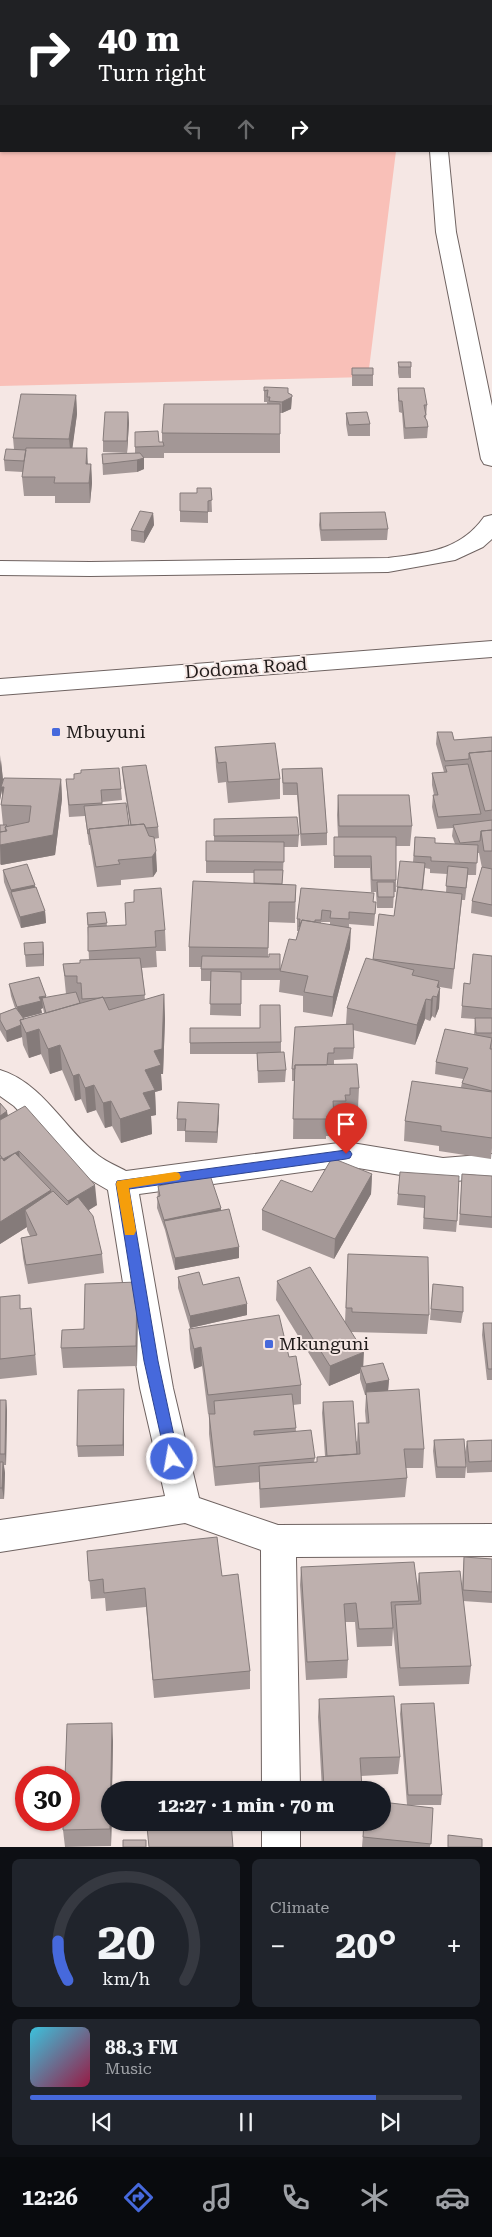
<!DOCTYPE html>
<html lang="en">
<head>
<meta charset="utf-8">
<style>
	body { margin:0; font-family:"Roboto Serif",serif; background:#20242c; color:#f1f3f6; height:100vh; display:flex; flex-direction:column; font-size:19px; white-space:nowrap }
	* { box-sizing:border-box; margin:0 }
	p { font-size:16px; color:#9ea1a6 }
	.icon { flex:none; width:28px; height:28px; fill:none; stroke:currentColor; stroke-width:2; stroke-linecap:round; stroke-linejoin:round }
	.map { position:relative; height:1847px; overflow:hidden }
	.side { display:flex; flex-direction:column; gap:12px; padding:12px; background:#0d0f14; flex:1 }
	.side>* { flex:none }
	.top-card { position:absolute; left:0px; top:0px; width:492px; height:152px; box-shadow:0 1px 4px #0004; background:#202124; color:#fff; overflow:hidden }
	.speed { position:absolute; left:15px; top:1766px; display:flex; gap:10px; font-size:25px; font-weight:700; text-align:center }
	.speed>* { display:grid; place-content:center; width:65px; height:65px; border-radius:50%; background:#171b24; box-shadow:0 1px 4px #0004; line-height:1 }
	.speed .limit { border:8px solid #d22; background:#fff; color:#111 }
	.pin { position:absolute; display:grid; place-items:center; width:42px; height:42px; color:#fff; margin:-51px -21px; border-radius:50% 50% 50% 0; rotate:-45deg; box-shadow:0 0 5px #0007 }
	.pin .icon { rotate:45deg }
	.me { position:absolute; width:55px; margin:-28px; rotate:348deg; stroke-linejoin:round; filter:drop-shadow(0 0 4px #0008) }
	.turn { display:flex; align-items:center; gap:18px; height:105px; padding:0 15px; font-size:22px }
	.turn .icon { width:65px; height:65px; stroke-width:2.5 }
	.turn b { display:block; font-size:35px; line-height:42px }
	.lanes { display:flex; align-items:center; height:48px; padding:0 15px; background:#0003; justify-content:center; gap:25px; direction:ltr }
	.lanes .off { opacity:.35 }
	.big { font-size:38px; font-weight:700; line-height:1.1 }
	.side .card { flex:1; display:flex; flex-direction:column; justify-content:center; gap:8px; min-width:0; padding:0 18px; border-radius:8px; background:#20242c }
	.side .dial { align-items:center; gap:0 }
	.dial svg { height:130px; overflow:visible; fill:none; stroke:#363941; stroke-width:7; stroke-linecap:round; text-anchor:middle }
	.dial text { fill:#f1f3f6; stroke:none }
	.song { display:flex; align-items:center; gap:15px }
	.cover { width:60px; height:60px; border-radius:8px; background:linear-gradient(135deg,hsl(190 70% 55%),hsl(340 70% 35%)) }
	.played { height:5px; border-radius:2px; background:linear-gradient(90deg,#4669dc 80%,#363941 80%) }
	.keys { display:flex; justify-content:space-around; direction:ltr }
	.heat { display:flex; justify-content:space-between; align-items:center; font-size:28px; direction:ltr }
	.side .tiles { flex:1; display:grid; gap:12px; grid-template-columns:1fr 1fr }
	.card:last-child { grid-column:span 2 }
	.trip { position:absolute; left:101px; top:1781px; width:290px; height:50px; border-radius:25px; background:#171b24; box-shadow:0 1px 4px #0004; font-weight:700; line-height:50px; text-align:center }
	.tabs { display:flex; height:80px; justify-content:space-around; align-items:center; background:#090b0e; color:#9ea1a6 }
	.tabs .icon { width:35px; height:35px }
	.tabs .active { color:#4669dc }
	.tabs b { font-size:22px; color:#f1f3f6 }
	.map>svg:first-child { display:block }
</style>
</head>
<body>
<div class="map">
<svg width="492" height="1847" viewBox="0 0 492 1847">
	<rect width="100%" height="100%" fill="#f5e7e4"/>
	<path fill="#f9c0b8" d="M0 7 1 151H396L368 377 0 386Z"/>
	<g fill="none" stroke-linecap="round" stroke-linejoin="round">
		<defs>
			<path id="street" d="M422 0H438V1H422Z
				M430 151H448L456 232 492 406V466L484 464 481 459 436 232Z
				M492 515V539L483 547 455 560 388 572 90 576 0 575V561L90 562 388 558C426 553 460 551 484 517Z
				M0 1070C43 1083 65 1130 99 1156 107 1162 117 1166 126 1171L346 1142 443 1158 492 1154V1178L443 1182 346 1166 139 1194 173 1388 199 1498 278 1525 492 1524V1556L296 1557 300 1790H262L261 1550 185 1523 0 1552V1520L165 1496 140 1388 108 1190 77 1172 14 1106 0 1096Z
				M262 1822H300V1847H262Z"/>
			<path id="highway" d="M492 641V657L0 695V679Z"/>
		</defs>
		<use href="#street" stroke="#6f6361" stroke-width="2"/>
		<use href="#highway" stroke="#6f6361" stroke-width="2"/>
		<use href="#street" fill="#fff" fill-rule="evenodd"/>
		<use href="#highway" fill="#fff" fill-rule="evenodd"/>
	</g>
	<path fill="#a39796" fill-rule="evenodd" d="M398 362 411 367V378H399L398 373Z
		M352 368H373V386H352Z
		M264 387 288 393 292 395 291 409 282 413H280V453H164V458H144V469L137 472 103 475 102 454 135 453V432L159 442H162V433L267 404V402H264Z
		M398 388 427 405 426 418 428 427 427 438 404 439 402 413 399 412 398 399Z
		M76 395 77 414 72 448 88 464H91L92 483 90 503H55V496H24L22 477 23 472 5 471 4 460 14 449 13 438Z
		M128 412 129 423 127 453 103 452V441Z
		M346 413 370 424V436H348L346 424Z
		M211 488 212 512H208V523L180 522V511L197 493Z
		M153 513 154 525 144 543 131 541V530Z
		M320 513 388 529 387 540 321 541 319 525Z
		M437 732 454 740 492 737V917L471 913 472 901 482 868 479 853H477L476 875H468L465 900H462L452 989 440 987 439 1008 435 1018 432 1016 430 1021 425 1019 415 1045 353 1030 354 1048 353 1059 334 1060V1065L359 1088 358 1108H350L349 1115H345V1121H334L333 1136H326V1139H293L294 1081H292V1069L346 1024 347 1008 373 960 379 914 394 916 397 887 413 862 415 837 435 843 455 844 452 836 453 828 437 829 432 807 433 795H434L432 785V773L444 772 436 744ZM425 868 430 869V873L447 874 446 892 423 890Z
		M215 747 280 779V799L228 803 226 782 218 783 216 767Z
		M0 755 3 780V784L61 779 62 799 55 855 1 865 0 864V825H3L1 805 2 797V790L0 800Z
		M122 767 158 827 159 838 154 839 157 871 153 877 121 880V885L97 887 90 845H89L85 816 69 817 66 779 121 789 122 800 102 802 103 805 130 825 123 779Z
		M322 768 327 833V845L301 846 297 795H283L282 769Z
		M338 795 412 826 410 846H396V892H394L393 908H377L376 892H371L370 868H334V837H338L337 815Z
		M214 819 299 835 298 847H284L283 873 282 884 296 885 295 923 269 922 268 957 280 954V970L296 940 298 931H297V919L301 888 376 902 374 926 349 924 350 948 332 1017 303 1012V996L279 992 280 980H241V1016L210 1015 211 981H201V967H189V947L254 883V873H206V861L214 841ZM321 922H330V925L321 923Z
		M3 870 35 887 45 911 46 923 21 928 4 882Z
		M105 912 107 926 165 930 166 951H156L157 967 142 968 145 1000 164 994 165 1019 163 1074H161L162 1090 155 1092 156 1115 151 1116 152 1134 121 1143 112 1126 105 1128 96 1110 87 1113 81 1099 75 1101 62 1070 50 1074 41 1054 29 1058 23 1045 22 1037 7 1042 0 1030V1014L15 1008 11 996 9 984 46 998 66 994 63 964 80 963 89 960 87 913ZM43 1008 44 1013 24 1019 23 1018 42 1013 41 1009Z
		M43 942 44 954V966L26 967 25 955Z
		M492 956V1148L491 1159 439 1151V1146L404 1141 405 1121 461 1087 463 1079 435 1074 436 1062 474 1035 475 1019 461 1018 464 983 470 984Z
		M190 1028 281 1042V1052L286 1070 285 1082 258 1083 257 1054H190Z
		M0 1103 8 1115 97 1205 89 1210 102 1254 104 1273 28 1284 23 1258 21 1238 30 1236 27 1230V1227L0 1244Z
		M219 1115 217 1143 185 1142V1131H177V1119Z
		M400 1172 457 1221 456 1232 423 1229 424 1208 397 1205Z
		M372 1174 371 1194 334 1259 262 1230V1210L312 1192Z
		M462 1174 492 1176V1228L459 1225Z
		M158 1186 221 1208V1210L239 1247V1258L175 1270 165 1230 157 1208Z
		M348 1254 429 1315 427 1334 351 1332 363 1367 389 1380 388 1391 424 1449 423 1468H406L407 1478 405 1497 260 1508 259 1482 215 1486 209 1434V1414H214H208L202 1366 194 1369 190 1349 189 1329 289 1357 301 1385V1404L293 1405 296 1431 315 1458 314 1462H317L325 1456 322 1413 323 1402 357 1442 358 1423H366L365 1411 366 1395H365L360 1379V1373L329 1386 276 1300 277 1281 345 1322Z
		M178 1277 203 1285 247 1315 190 1328 178 1288Z
		M137 1282 138 1302 137 1366 63 1368 61 1348Z
		M433 1284 463 1312 461 1323 430 1320Z
		M0 1297 21 1309 33 1328 37 1375 0 1379Z
		M483 1323H492V1380H487L482 1335Z
		M124 1389V1456L78 1457 77 1446Z
		M0 1400H6L7 1411 6 1465H4L5 1473 4 1499H0Z
		M434 1440 466 1467 465 1478H436L433 1451Z
		M492 1440V1472L467 1473 465 1452 467 1441Z
		M87 1551 222 1576 250 1671V1689L154 1698 146 1607 106 1611 105 1598 91 1599Z
		M464 1557 492 1559V1603L463 1601 471 1666 469 1684 399 1686 393 1629 392 1646 357 1647 355 1622H345L348 1660 347 1678 306 1680 300 1585 301 1567 417 1588 419 1573 462 1590 463 1568Z
		M319 1699 400 1757 398 1774 361 1776 362 1790H322L318 1717Z
		M401 1704 442 1795 441 1805H407L433 1808 430 1847H362L364 1822 407 1805 400 1714Z
		M113 1741 112 1790H110L111 1846 65 1847 63 1830Z"/>
	<path fill="#857b7a" d="M76 395 77 414 71 459 69 439Z
		M292 395 291 409 282 413V402Z
		M128 412 129 423 127 453V441Z
		M87 448 88 467 86 464Z
		M144 458V469L137 472V460Z
		M91 464 92 483 90 503 89 483Z
		M153 513 154 525 144 543V532Z
		M1 760 3 780 2 787H4L3 805 2 790 0 800V767Z
		M61 779 62 799 55 855 1 865 0 845 53 835Z
		M156 851 157 871 153 877 152 857Z
		M35 885 36 897 11 892 12 902 11 890Z
		M45 911 46 923 21 928 20 917Z
		M351 928 350 948 332 1017 333 997Z
		M43 942 44 954V966L43 954Z
		M439 981 438 995 440 988 439 1008 435 1018 437 997V987Z
		M164 994 165 1019 163 1074H161L162 1090 155 1092 156 1115 151 1116 152 1134 121 1143 120 1119 143 1093 145 1070 154 1051Z
		M46 996 47 1008 42 998 43 1008 41 1009 42 1013 19 1019 17 1007 39 997Z
		M433 996 432 1016 430 1021 431 1000Z
		M426 999 425 1019 415 1045 417 1025Z
		M21 1025 22 1037 7 1042 6 1031Z
		M39 1029 41 1054 29 1058 26 1033Z
		M60 1045 62 1070 50 1074 48 1049Z
		M79 1074 81 1099 75 1101 73 1076Z
		M94 1085 96 1110 87 1113 85 1088Z
		M111 1101 112 1126 105 1128 103 1103Z
		M219 1104V1115L217 1143V1132Z
		M7 1111 10 1131 0 1137V1116Z
		M19 1151 21 1170 5 1179 3 1159Z
		M372 1174 371 1194 334 1259 335 1239Z
		M95 1185 97 1205 70 1221 68 1201Z
		M51 1190 53 1210H25L27 1227 0 1244V1222Z
		M221 1208V1219L164 1222V1220Z
		M239 1247V1258L175 1270V1258Z
		M137 1282 138 1302 137 1366 136 1346Z
		M247 1304V1315L190 1328V1316Z
		M201 1347 202 1366 194 1369V1349Z
		M364 1352 363 1371 360 1367V1373L329 1386 330 1366Z
		M389 1380 388 1391 366 1392V1395H365L366 1384Z
		M124 1389V1456L123 1445Z
		M6 1400 7 1411 6 1465 5 1454Z
		M3 1462 5 1473 4 1499 2 1488Z
		M112 1723 113 1741 112 1790H110Z
		M110 1822H112L111 1846 110 1829Z"/>
	<path fill="#beb0ae" stroke="#857b7a" d="M484 0H492V6H491V1H484Z
		M398 362H411V367H399Z
		M352 368H373V375H352Z
		M264 387 288 388V393L292 395V397L282 402 269 401 270 397H267L268 390 264 391Z
		M398 388H424L427 405H424L426 415 424 416 427 421 428 427 405 428 402 401H399Z
		M21 394 76 395 69 439 13 438Z
		M164 404H280V434L162 433Z
		M105 412H128L127 441H103Z
		M367 412 370 424 349 425 346 413Z
		M158 431 159 442H163L164 446 135 447V432Z
		M26 448H87L86 464H91L89 483H54L55 477H22Z
		M6 449 26 450 24 461 4 460Z
		M140 453 144 458 137 460 103 464 102 454Z
		M197 488H211L212 500 208 501V512L180 511V493H197Z
		M140 511 153 513 144 532 131 530Z
		M385 512 388 529 321 530 320 513Z
		M437 732H452L454 740 492 737V751L469 753V759L445 761Z
		M275 743 280 779 228 782 226 762 218 763 215 747Z
		M492 751V810L485 811 469 753Z
		M468 764 481 814 438 817 433 795H438L432 773 447 772 445 766Z
		M146 765 158 827 146 828 144 824 131 825 122 767Z
		M119 768 121 789 101 790 102 803 69 805 66 779H74V774L81 773V770Z
		M322 768 327 833 301 834 297 783H283L282 769Z
		M4 778 61 779 53 835 0 845V832L7 831 5 827 29 822 31 806 1 805 4 787H1Z
		M338 795H409L412 826H339Z
		M126 803 129 825 89 829V834H88L84 806Z
		M297 817 299 835 214 836V819Z
		M492 820V830L481 831 480 841 460 843 453 825Z
		M144 824 149 836 154 837 156 851 152 857 118 860 120 864 96 867 89 829Z
		M0 825H7L5 827 6 831 0 832Z
		M492 830V851H484L481 831Z
		M334 837H396V880H372L371 856H334Z
		M415 837 435 838V843L478 845 477 863 431 861V857L414 856Z
		M206 841 284 842V862L206 861Z
		M400 861 425 863 422 890 397 887Z
		M27 864 35 885 11 890 3 870Z
		M448 866 468 868 466 888 446 886Z
		M482 867 492 869V905L472 901Z
		M254 870H283L282 884 254 883Z
		M193 881 296 885 295 902H269L268 948 189 947Z
		M377 882H394V897H378Z
		M36 887 45 911 20 917 11 892Z
		M398 887 462 894 454 969 373 959 379 914 394 916Z
		M161 888 165 930 155 931 156 947 88 951V927L126 925 125 903 134 902V890Z
		M301 888 374 893 373 902H376L375 914 349 912V919L330 918 331 911 322 910 321 920H315V922L302 920 299 927 300 919H297Z
		M105 912 107 923 88 925 87 913Z
		M302 920 351 928 333 997 304 992 308 976 280 971 289 939 296 940Z
		M43 942V954L25 955 24 943Z
		M269 954H280V969H201L202 956 269 957Z
		M473 954 492 956V1009L462 1006 464 983 470 984Z
		M140 958 145 995 103 998V997L99 998 82 999 81 983H77V976H65L63 964 80 963V960Z
		M366 958 414 970 412 975 439 981 437 987 440 988 437 997 433 996 431 1000 426 999 417 1025 347 1008Z
		M211 971 241 972V1004H210Z
		M39 977 46 996 39 997 41 1001 17 1007 9 984Z
		M76 992 80 1003 46 1013 42 998Z
		M164 994 162 1049 154 1051 161 1065 145 1070 155 1090 143 1093 151 1109 120 1119 111 1101 103 1103 94 1085 85 1088 79 1074 73 1076 60 1045 48 1049 39 1029 26 1033 20 1020 103 997 109 1010Z
		M260 1005H280L281 1042 190 1043V1028H260Z
		M16 1008 24 1019 20 1020 21 1025 6 1031 0 1020V1014Z
		M475 1018H492V1033H476Z
		M353 1024 354 1048H334V1053H328L327 1065H295V1069H292L295 1027Z
		M445 1029 492 1038 490 1049H492V1091L462 1083 468 1068 436 1062Z
		M284 1052 286 1070 258 1071 257 1053Z
		M357 1064 359 1088H350V1095H345L346 1101H333L334 1116H327V1119H293L295 1065Z
		M412 1081 492 1092V1138L441 1131V1126L405 1121Z
		M178 1102 219 1104 217 1132 185 1131 186 1119H177Z
		M0 1103 7 1111 0 1116Z
		M25 1106 95 1185 68 1201 19 1151 3 1159 0 1155V1120Z
		M15 1153 51 1190 0 1222V1159L2 1158 4 1161Z
		M332 1158 372 1174 335 1239 262 1210 281 1180 312 1192Z
		M400 1172 459 1176 457 1221 424 1218 425 1196 398 1194Z
		M462 1174 492 1176V1217L460 1214Z
		M210 1175 221 1208 164 1220 157 1197 160 1196 158 1186Z
		M53 1191 67 1205 78 1197 93 1216 102 1254 26 1265 21 1238 37 1235 25 1210Z
		M229 1209 239 1247 175 1258 164 1221Z
		M348 1254 428 1257 429 1315 352 1312V1308H346Z
		M310 1267 364 1352 330 1366 277 1281Z
		M199 1272 203 1285 239 1277 247 1304 190 1316 178 1277Z
		M137 1282 136 1346 61 1348 62 1330 84 1329 85 1284Z
		M433 1284 463 1287V1312L431 1309Z
		M20 1295V1309L31 1308 35 1355 0 1359V1297Z
		M279 1315 289 1357 296 1356 301 1385 208 1395 201 1347 194 1349 189 1329Z
		M483 1323H492V1369H488Z
		M383 1363 389 1380 366 1384 360 1367Z
		M124 1389 123 1445 77 1446 78 1390Z
		M419 1389 424 1449H404L407 1478 260 1489 259 1466 317 1462V1457L360 1454 358 1423H369L366 1392Z
		M292 1394 296 1428 254 1431V1435L311 1430 315 1458 215 1467 209 1414H215L214 1401Z
		M0 1400H6L5 1454H0Z
		M353 1401 357 1454 327 1456 323 1402Z
		M464 1439 466 1467H437L434 1440Z
		M492 1440V1461L469 1462 467 1441Z
		M0 1462H3L2 1488H0Z
		M217 1537 222 1576 238 1574 250 1671 153 1680 145 1588 104 1593 103 1579 89 1581 87 1551Z
		M464 1557 492 1559V1592L463 1590Z
		M414 1562 419 1601 391 1602 393 1628 359 1629 356 1603 344 1604 348 1660 307 1662 301 1567Z
		M460 1571 471 1666 400 1668 395 1605 421 1604 419 1573Z
		M394 1696 400 1757 360 1758 362 1788H324L319 1699Z
		M434 1703 442 1795H408L401 1704Z
		M112 1723 110 1829 63 1830V1820H69V1778H65L67 1724Z
		M382 1802 433 1808 431 1844 363 1837 364 1822H382Z
		M192 1822H231L233 1847H149L147 1827Z
		M448 1835 482 1839V1847H448Z
		M123 1840H146V1847H123Z"/>
	<path fill="#4669dc" stroke="#2e448f" d="M346 1150 350 1151 352 1154 350 1158 346 1159 129 1189 158 1361 179 1459 176 1464 172 1465 167 1464 144 1361 116 1184 117 1181Z"/>
	<path fill="#f59e0b" d="M175 1172 179 1173 181 1177 179 1180 129 1188 136 1231 134 1235H125L116 1184 117 1181Z"/>
	<g fill="#4669dc" stroke="#f5e7e4" stroke-width="2">
		<rect x="51" y="727" width="10" height="10" rx="2.5"/>
		<rect x="264" y="1339" width="10" height="10" rx="2.5"/>
	</g>
	<g text-anchor="middle" stroke-width="4" stroke-linejoin="round" paint-order="stroke">
		<g font-size="18" fill="#201b1a" stroke="#f5e7e4">
			<text transform="translate(246 668) rotate(-4)" y="6">Dodoma Road</text>
		</g>
		<g font-size="18" fill="#201b1a" stroke="#f5e7e4" text-anchor="start">
			<text x="66" y="738">Mbuyuni</text>
			<text x="279" y="1350">Mkunguni</text>
		</g>
	</g>
</svg>
<div class="speed"><div class="limit">30</div></div>
<div class="pin" style="left:346px;top:1154px;background:#d93025"><svg class="icon" aria-label="arrive" viewBox="0 0 24 24"><path d="M6 21V4h12l-3 4 3 4H6"/></svg></div>
<svg class="me" style="left:172px;top:1459px" viewBox="-20 -20 40 40"><circle r="17" fill="#4669dc" stroke="#fff" stroke-width="3"/><path d="M0-11L8 9 0 5-8 9z" fill="#fff"/></svg>
<div class="trip">12:27 · 1 min · 70 m</div>
<div class="top-card">
<div class="turn"><svg class="icon" aria-label="right" viewBox="0 0 24 24"><path d="M7 20v-9h11M14 6l5 5-5 5"/></svg><div><b>40 m</b>Turn right</div></div>
<div class="lanes"><svg class="icon off" aria-label="left" viewBox="0 0 24 24"><path d="M17 20v-9H6M10 6l-5 5 5 5"/></svg><svg class="icon off" aria-label="ahead" viewBox="0 0 24 24"><path d="M12 20V5M6 11l6-6 6 6"/></svg><svg class="icon" aria-label="right" viewBox="0 0 24 24"><path d="M7 20v-9h11M14 6l5 5-5 5"/></svg></div>
</div>
</div>
<section class="side">
<div class="tiles">
<div class="card dial"><svg viewBox="0 0 100 80">
<path d="M14 69A42 42 0 1 1 86 69"/>
<path d="M14 69A42 42 0 0 1 8 45" stroke="#4669dc"/>
<text x="50" y="56" font-size="32" font-weight="700">20</text>
<text x="50" y="72" font-size="11">km/h</text>
</svg></div>
<div class="card"><p>Climate</p>
<div class="heat"><a>−</a><b class="big">20°</b><a>+</a></div>
</div>
<div class="card">
<div class="song"><i class="cover"></i><div><b>88.3 FM</b><p>Music</p></div></div>
<div class="played"></div>
<div class="keys"><svg class="icon" aria-label="previous" viewBox="0 0 24 24"><path d="M18 5L8 12l10 7zM5 5v14"/></svg><svg class="icon" aria-label="pause" viewBox="0 0 24 24"><path d="M8 5v14M16 5v14"/></svg><svg class="icon" aria-label="next" viewBox="0 0 24 24"><path d="M6 5l10 7-10 7zM19 5v14"/></svg></div>
</div>
</div>
</section>
<nav class="tabs">
<b>12:26</b>
<svg class="icon active" aria-label="directions" viewBox="0 0 24 24"><path d="M12 3l9 9-9 9-9-9zM9 14v-3h6M13 9l2 2-2 2"/></svg>
<svg class="icon" aria-label="music" viewBox="0 0 24 24"><path d="M9 18V5l10-2v13"/><circle cx="6" cy="18" r="3"/><circle cx="16" cy="16" r="3"/></svg>
<svg class="icon" aria-label="phone" viewBox="0 0 24 24"><path d="M5 4h4l2 5-3 2q2 4 5 5l2-3 5 2v4C11 20 4 13 5 4z"/></svg>
<svg class="icon" aria-label="climate" viewBox="0 0 24 24"><path d="M12 3v18M4 7l16 10M4 17L20 7"/></svg>
<svg class="icon" aria-label="car" viewBox="0 0 24 24"><path d="M5 17H2v-5l4-1 3-4h7l3 4 3 1v5h-3M9 17h6M6 11h13"/><circle cx="7" cy="17" r="2"/><circle cx="17" cy="17" r="2"/></svg>
</nav>
</body>
</html>
